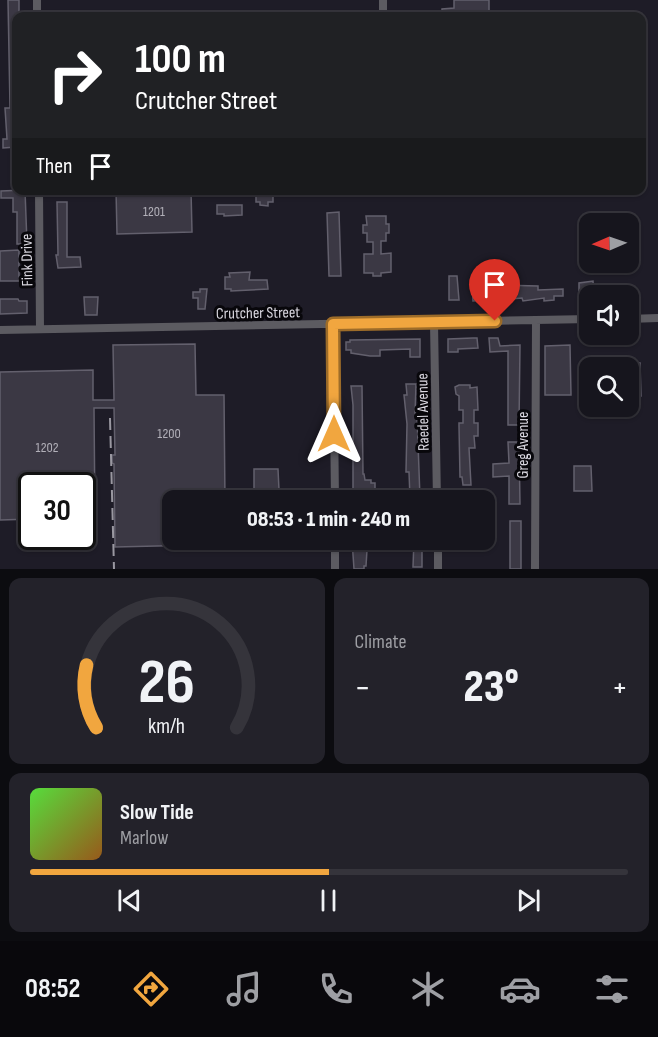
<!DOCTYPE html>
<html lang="en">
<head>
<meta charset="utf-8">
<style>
	body { margin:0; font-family:"Sofia Sans Condensed",sans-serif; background:#23222a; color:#f1f3f6; height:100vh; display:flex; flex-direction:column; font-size:22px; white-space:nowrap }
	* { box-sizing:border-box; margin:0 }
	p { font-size:20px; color:#9e9fa4 }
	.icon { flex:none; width:33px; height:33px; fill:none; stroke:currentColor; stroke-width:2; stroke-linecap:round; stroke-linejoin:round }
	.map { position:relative; height:569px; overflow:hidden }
	.sheet { display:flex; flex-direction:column; gap:9px; padding:9px; background:#0c0c10; flex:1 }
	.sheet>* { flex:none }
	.guide { position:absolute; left:12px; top:12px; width:634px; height:183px; border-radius:12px; box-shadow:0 2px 4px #0004,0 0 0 2px #35343b; background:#202124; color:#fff; overflow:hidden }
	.needle { width:39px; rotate:268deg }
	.tools { position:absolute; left:579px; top:213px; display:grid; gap:12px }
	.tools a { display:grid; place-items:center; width:60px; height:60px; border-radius:12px; background:#16151d; box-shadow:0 2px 4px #0004,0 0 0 2px #35343b; font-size:30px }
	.speed { position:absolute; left:18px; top:472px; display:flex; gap:12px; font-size:30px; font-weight:700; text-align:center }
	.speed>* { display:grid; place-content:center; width:78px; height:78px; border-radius:50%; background:#16151d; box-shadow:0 2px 4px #0004,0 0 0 2px #35343b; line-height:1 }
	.speed .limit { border:3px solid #111; border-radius:9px; background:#fff; color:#111 }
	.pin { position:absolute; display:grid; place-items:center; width:51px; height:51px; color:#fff; margin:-62px -26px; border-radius:50% 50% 50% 0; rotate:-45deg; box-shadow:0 0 6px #0007 }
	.pin .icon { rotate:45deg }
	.me { position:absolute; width:66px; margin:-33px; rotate:0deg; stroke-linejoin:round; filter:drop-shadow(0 0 4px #0008) }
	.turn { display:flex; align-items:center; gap:21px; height:126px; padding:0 24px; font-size:27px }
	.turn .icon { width:78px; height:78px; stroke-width:2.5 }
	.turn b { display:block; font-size:42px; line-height:51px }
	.then { display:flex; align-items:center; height:57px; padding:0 24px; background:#0003; gap:12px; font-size:22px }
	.big { font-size:45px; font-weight:800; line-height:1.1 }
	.sheet .tile { flex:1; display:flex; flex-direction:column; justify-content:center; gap:9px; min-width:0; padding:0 21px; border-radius:12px; background:#23222a }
	.sheet .dial { align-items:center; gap:0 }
	.dial svg { height:156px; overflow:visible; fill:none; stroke:#35343b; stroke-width:7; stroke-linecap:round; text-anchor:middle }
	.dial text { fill:#f1f3f6; stroke:none }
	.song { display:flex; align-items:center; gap:18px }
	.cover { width:72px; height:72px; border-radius:9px; background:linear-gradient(135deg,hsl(110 70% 55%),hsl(30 70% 35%)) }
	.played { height:6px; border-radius:3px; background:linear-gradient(90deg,#f1a63f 50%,#35343b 50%) }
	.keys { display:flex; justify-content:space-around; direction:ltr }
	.heat { display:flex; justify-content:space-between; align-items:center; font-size:33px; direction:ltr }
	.sheet .tiles { flex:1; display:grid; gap:9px; grid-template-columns:1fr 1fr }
	.tile:last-child { grid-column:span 2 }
	.trip { position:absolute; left:162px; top:490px; width:333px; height:60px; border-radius:12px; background:#16151d; box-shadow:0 2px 4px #0004,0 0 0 2px #35343b; font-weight:800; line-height:60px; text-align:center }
	.dock { display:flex; height:96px; justify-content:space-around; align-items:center; background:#09080c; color:#9e9fa4 }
	.dock .icon { width:42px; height:42px }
	.dock .active { color:#f1a63f }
	.dock b { font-size:27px; color:#f1f3f6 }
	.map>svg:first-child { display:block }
</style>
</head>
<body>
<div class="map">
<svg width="658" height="569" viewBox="0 0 658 569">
	<rect width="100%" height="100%" fill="#1e1c27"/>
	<path fill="#3b3844" stroke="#63606d" stroke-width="1.5" d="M8 0H19V14H16V147L3 148V139H7L5 108H10Z
		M454 0H489V16L442 15V9L454 8Z
		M25 190 27 244H17V212H13V198H1V191Z
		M116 190H191L192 232 117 234Z
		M256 193H273V202H268V206L260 205V202H256Z
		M57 202H67V257H80L81 267 58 268 56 255H58Z
		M217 205H242V215L224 216V214H217Z
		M339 212 341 276H329L327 213Z
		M366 216H386V224H389V233H386V241H381V254L391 253V272L381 273V276H373V273H364V254H373V242H367V233H363V225H367Z
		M19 250V281H0V251Z
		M250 272 249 280H267L268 289 231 291V289H225V277H230L229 273Z
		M449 276H457L459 300H449Z
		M593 281 594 296H590V300L579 301V283Z
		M501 285 538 286V290L563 289V296H554V300L544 301V298L523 301 522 298 510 299V302L500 303V299L473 301 472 286H483L484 290H501Z
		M200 289H207L205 309H198V298H193V292H200Z
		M84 297H98L97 315H85Z
		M0 299H18L19 301H27V313L0 314Z
		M473 338H477L478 348 458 349V352H448V339Z
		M489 338H498L500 346 520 345 519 425H508V351L490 352Z
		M420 339V357H410V349L380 350V356H370L351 353V350H346V342H350V340Z
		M195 344 196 395H224L225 501H172V540H199V545L115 547 114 464 112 463V455H115L114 408H94L95 518H82V486H32V519L0 520V372L93 370V400H114L113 345Z
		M570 345 571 395H545V346Z
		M628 363H640L641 396H628Z
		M406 384H416L415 415H417L420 498H410L409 472H406L407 424 404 395H407Z
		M459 385H470V388L477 387 478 410H474V423H478V436H474L475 448H469L471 485H463L462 477H460L459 426V423H463V410H459V396L456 394 455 387Z
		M351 386H362L363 474H364L365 480H371V483H375V489H364V501H353V405Z
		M508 442H519L520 504H509V476L493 477V464L509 463Z
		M574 466H591L592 491H574Z
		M254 469H278L279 490H254Z
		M510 521H521V569H510Z
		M352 540H369V550H367L366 566H364V569H354Z
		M414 540H424V547L422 548V567H413Z"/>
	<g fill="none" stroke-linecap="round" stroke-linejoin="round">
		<path stroke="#5c5b61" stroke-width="8" d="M37 0V16
			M383 0V16
			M39 190 40 329
			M628 319 658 318
			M434 323 437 501
			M333 324 335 501
			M0 330 590 319
			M335 540V569
			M438 540V569
			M535 569 536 320"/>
		<path stroke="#9a98a1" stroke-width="2" stroke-dasharray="12 6" stroke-linecap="butt" d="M110 418 114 569"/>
	</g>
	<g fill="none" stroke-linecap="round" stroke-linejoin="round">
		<defs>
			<path id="route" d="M334 434 333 324 495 321"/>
		</defs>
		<use href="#route" stroke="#9d6c29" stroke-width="15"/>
		<use href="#route" stroke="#f1a63f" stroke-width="10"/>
	</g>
	<g text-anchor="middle" stroke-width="6" stroke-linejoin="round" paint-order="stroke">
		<g font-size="14" fill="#b2b0b9">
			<text x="154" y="216">1201</text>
			<text x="169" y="438">1200</text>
			<text x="47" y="452">1202</text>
		</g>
		<g font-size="16" fill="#dad8e0" stroke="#08070b">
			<text transform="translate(26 260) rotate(-91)" y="6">Fink Drive</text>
			<text transform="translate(258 312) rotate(-1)" y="6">Crutcher Street</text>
			<text transform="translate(422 412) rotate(-91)" y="6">Raedel Avenue</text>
			<text transform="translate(522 445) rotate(-90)" y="6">Greg Avenue</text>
		</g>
	</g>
</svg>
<div class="tools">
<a><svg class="needle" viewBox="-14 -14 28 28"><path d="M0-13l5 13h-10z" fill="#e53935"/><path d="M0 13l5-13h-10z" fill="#9e9fa4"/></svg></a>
<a><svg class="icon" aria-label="sound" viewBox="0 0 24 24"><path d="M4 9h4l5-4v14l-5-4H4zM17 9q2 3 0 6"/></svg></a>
<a><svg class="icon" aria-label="search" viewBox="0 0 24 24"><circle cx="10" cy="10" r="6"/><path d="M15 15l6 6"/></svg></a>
</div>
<div class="speed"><div class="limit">30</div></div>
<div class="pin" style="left:495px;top:321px;background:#d93025"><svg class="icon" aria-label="arrive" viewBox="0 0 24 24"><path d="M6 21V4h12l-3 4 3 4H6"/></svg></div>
<svg class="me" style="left:334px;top:434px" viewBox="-20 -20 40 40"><path d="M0-17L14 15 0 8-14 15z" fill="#f1a63f" stroke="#fff" stroke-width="4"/></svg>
<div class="trip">08:53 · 1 min · 240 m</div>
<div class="guide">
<div class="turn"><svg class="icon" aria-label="right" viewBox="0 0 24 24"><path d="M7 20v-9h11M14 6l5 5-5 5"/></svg><div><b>100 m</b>Crutcher Street</div></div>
<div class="then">Then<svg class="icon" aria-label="arrive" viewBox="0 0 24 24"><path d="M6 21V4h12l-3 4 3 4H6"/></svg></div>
</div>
</div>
<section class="sheet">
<div class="tiles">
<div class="tile dial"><svg viewBox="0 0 100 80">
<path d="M14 69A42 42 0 1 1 86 69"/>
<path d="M14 69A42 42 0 0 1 9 37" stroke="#f1a63f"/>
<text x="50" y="56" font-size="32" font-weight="700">26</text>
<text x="50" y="72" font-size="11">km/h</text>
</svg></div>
<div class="tile"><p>Climate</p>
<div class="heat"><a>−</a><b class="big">23°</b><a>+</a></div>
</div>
<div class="tile">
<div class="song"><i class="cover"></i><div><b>Slow Tide</b><p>Marlow</p></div></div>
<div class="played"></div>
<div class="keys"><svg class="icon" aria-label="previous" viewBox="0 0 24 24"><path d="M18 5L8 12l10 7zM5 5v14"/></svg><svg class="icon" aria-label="pause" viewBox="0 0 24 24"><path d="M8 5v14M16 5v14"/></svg><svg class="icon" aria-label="next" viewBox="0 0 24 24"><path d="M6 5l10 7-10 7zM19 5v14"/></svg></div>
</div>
</div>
</section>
<nav class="dock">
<b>08:52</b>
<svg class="icon active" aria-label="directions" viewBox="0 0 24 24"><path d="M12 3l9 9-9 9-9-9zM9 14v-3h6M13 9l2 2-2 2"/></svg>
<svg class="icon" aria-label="music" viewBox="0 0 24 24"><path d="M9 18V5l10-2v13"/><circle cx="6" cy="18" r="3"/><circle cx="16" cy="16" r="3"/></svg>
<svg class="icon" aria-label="phone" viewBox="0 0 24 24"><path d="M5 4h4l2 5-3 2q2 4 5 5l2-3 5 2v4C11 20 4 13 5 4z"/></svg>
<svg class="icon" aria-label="climate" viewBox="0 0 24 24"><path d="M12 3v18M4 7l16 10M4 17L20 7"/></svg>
<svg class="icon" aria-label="car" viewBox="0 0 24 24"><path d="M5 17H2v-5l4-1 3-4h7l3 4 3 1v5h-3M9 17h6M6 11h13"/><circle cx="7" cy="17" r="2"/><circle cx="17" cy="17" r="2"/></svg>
<svg class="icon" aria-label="filters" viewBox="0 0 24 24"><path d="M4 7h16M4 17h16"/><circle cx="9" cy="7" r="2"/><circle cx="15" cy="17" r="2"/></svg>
</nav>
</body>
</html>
